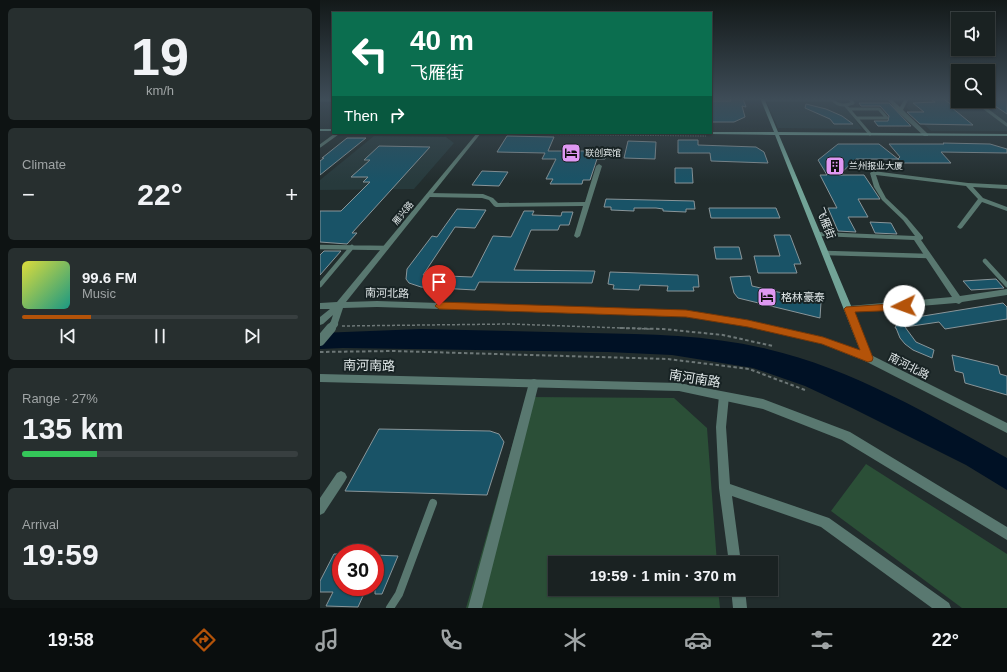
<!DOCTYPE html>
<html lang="en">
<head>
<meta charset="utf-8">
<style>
	body { margin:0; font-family:Helvetica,"Noto Sans SC",sans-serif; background:#272f2f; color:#f1f3f6; height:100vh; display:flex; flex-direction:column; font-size:15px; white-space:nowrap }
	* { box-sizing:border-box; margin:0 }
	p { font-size:13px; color:#9fa4a5 }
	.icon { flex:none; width:22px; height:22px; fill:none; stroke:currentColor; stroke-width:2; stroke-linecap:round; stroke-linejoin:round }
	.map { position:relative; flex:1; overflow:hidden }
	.side { display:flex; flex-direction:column; gap:8px; padding:8px; background:#0e1313; width:320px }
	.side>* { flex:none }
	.guide { position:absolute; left:12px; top:12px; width:380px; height:122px; border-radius:0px; box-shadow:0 1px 3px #0004,0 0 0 1px #383f40; background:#0b6e4f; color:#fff; overflow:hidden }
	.buttons { position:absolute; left:631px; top:12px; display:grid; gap:8px }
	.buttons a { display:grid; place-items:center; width:44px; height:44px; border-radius:0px; background:#1a2222; box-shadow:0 1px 3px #0004,0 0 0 1px #383f40; font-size:20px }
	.speed { position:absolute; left:12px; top:544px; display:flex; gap:8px; font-size:20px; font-weight:700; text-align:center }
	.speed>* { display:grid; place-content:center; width:52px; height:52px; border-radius:50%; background:#1a2222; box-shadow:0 1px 3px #0004,0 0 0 1px #383f40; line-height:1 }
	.speed .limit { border:6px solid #d22; background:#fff; color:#111 }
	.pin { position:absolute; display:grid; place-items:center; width:34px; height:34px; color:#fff; margin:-41px -17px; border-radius:50% 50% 50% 0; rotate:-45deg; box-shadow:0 0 4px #0007 }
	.pin .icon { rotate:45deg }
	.me { position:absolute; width:44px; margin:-22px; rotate:267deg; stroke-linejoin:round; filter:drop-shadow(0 0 3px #0008) }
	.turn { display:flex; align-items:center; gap:14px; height:84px; padding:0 12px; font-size:18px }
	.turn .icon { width:52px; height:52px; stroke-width:2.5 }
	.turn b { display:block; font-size:28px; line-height:34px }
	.then { display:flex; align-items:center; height:38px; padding:0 12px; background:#0003; gap:8px; font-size:15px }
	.big { font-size:30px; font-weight:700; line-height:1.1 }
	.side .card { flex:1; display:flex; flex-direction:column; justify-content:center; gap:6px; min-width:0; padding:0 14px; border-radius:6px; background:#272f2f }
	.side .dial { align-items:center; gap:0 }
	.dial b { font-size:52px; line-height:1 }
	.song { display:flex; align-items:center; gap:12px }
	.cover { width:48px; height:48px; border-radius:6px; background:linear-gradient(135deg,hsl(60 70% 55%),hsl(170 70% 35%)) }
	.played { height:4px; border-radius:2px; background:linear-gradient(90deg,#b45309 25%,#383f40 25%) }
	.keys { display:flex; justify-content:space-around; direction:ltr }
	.heat { display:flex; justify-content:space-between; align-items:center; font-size:22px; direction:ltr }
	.charge { height:6px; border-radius:3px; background:linear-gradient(90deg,#34c759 27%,#383f40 0) }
	.trip { position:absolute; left:228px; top:556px; width:230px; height:40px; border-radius:0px; background:#1a2222; box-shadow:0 1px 3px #0004,0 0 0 1px #383f40; font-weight:700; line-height:40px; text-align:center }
	.tab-bar { display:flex; height:64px; justify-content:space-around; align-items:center; background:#0a0e0e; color:#9fa4a5 }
	.tab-bar .icon { width:28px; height:28px }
	.tab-bar .selected { color:#b45309 }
	.tab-bar b { font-size:18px; color:#f1f3f6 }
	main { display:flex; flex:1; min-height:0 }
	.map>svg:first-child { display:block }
</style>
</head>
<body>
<main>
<section class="side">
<div class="card dial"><b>19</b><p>km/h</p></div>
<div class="card"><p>Climate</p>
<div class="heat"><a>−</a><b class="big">22°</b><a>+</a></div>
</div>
<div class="card">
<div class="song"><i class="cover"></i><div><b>99.6 FM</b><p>Music</p></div></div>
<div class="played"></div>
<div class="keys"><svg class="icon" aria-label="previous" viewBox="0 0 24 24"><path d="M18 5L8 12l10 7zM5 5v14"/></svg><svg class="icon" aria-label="pause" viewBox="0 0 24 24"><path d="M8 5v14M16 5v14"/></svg><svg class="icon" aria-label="next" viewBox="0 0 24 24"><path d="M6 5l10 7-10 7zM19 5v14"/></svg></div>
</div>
<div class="card"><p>Range · 27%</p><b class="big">135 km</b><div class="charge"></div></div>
<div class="card"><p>Arrival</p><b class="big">19:59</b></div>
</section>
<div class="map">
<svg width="687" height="608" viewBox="0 0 687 608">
	<rect width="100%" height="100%" fill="#222d2d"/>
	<path fill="#273a3c" d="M593 98H638V101H668V98H687V131H611L586 107Z
		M446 101H521L542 129 458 128Z
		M54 136 126 137 134 143 94 189 0 190V180Z"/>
	<path fill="#2b4f37" d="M206 397 354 398 387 428 397 563H235V589H398L400 608H146Z
		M546 464 687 554V608H642L511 511Z"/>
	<path fill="#001125" d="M101 329C157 330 214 332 270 333 330 334 389 335 447 349 531 368 612 416 687 458V490L646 465 532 408 485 386 433 368 352 355 288 352 23 348 0 349V333Z"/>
	<path fill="#195367" stroke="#899599" d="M410 98 423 99 426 107 422 106 425 117 414 122H391V101H411Z
		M609 98H622L635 107H631L653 125 600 124 587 112H604L593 103 615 102Z
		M668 98H687V114L668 101Z
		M539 103H569L591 126H558L554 121H568L569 116 560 106H541Z
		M486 104 506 109 522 116 533 124H514L510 119 485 108Z
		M187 136 234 137 228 151H287L285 159H277L270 180H263L262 184H230L233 179H226L236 159H222L225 153 177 152Z
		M27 138H46L0 175V161L4 158H2Z
		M358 140H378V145L436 147 444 152 448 163 391 161 390 153H358Z
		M308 141 336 142 335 159 304 158Z
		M623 143 670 144 687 149V153L621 152 631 163H581L578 159 580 157 569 144H624Z
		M518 144H559L578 159H536L519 175H544L560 199H538L548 217H528L536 232 518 231 508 208H517L500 175H507L498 160Z
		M59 146 110 147 32 233H37L27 244 0 242V211H21L50 182H43L48 177H31L50 160H44Z
		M355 168H372L373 183H355Z
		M162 171 188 172 179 186 152 185Z
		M286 199 374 201 375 209H366V212L343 211V209L336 208H314V211L291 210V207H284Z
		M389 208H456L460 218H391Z
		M137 209 166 210 155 228 135 227 103 275 152 277 173 236 191 237 204 211H214L212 215 241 216 242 212H253L249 225H240L238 230H211L194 270 275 271 272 283 159 282 155 290 101 287 89 283 86 279 87 269 112 236 117 237Z
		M550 222 571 223 577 234 555 233Z
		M454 235H470L481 264H474L477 273H438L434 256H460Z
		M394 247H419L422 259H396Z
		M4 251H21L0 275V255Z
		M290 272 378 275 379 287H373L374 291H347L348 286 320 285 319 290 293 289 294 285 288 284Z
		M430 276 432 286 501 302 500 318 418 298 414 293 410 277Z
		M676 279 684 288 651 290 643 281Z
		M683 303 687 307V319L625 329 619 322 585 327 596 342 614 350 612 358 593 350 585 344 580 338 576 328H575L580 318 581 319 589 316 597 317Z
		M632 355 678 366 680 374 687 376V395L645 383 643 373 635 371Z
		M59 429 170 431 179 434 184 442 167 495 25 491Z
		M14 554H21V587H47L38 607 6 606 13 592H0V581Z
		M55 555 78 556 62 594H55Z"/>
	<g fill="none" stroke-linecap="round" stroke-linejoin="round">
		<path stroke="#6d7777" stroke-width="1" stroke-dasharray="1.5 1" stroke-linecap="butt" d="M54 133 150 134
			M165 134 386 136"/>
		<path stroke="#6d7777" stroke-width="1.5" stroke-dasharray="3 2" stroke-linecap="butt" d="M22 326 190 324 330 329"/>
		<path stroke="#6d7777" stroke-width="2" stroke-dasharray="3.5 2.5" stroke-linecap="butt" d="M300 328 343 329 403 335 453 346
			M0 352 73 351 348 359 429 369 485 390"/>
		<path stroke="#597870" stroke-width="3" d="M512 99C517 106 525 106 533 103L529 98
			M0 100H10L13 98
			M443 100H513
			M655 101 687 125
			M526 106 550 134
			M529 109H559L567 118H537
			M0 146 18 133"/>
		<path stroke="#597870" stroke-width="4.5" d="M0 247 66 248
			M506 253 608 256
			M665 261 687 285
			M0 285 32 247"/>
		<path stroke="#597870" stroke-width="8" d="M70 608 79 594 113 503"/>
		<path fill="#597870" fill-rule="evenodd" d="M0 98H5L0 101Z
			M566 98H570L580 107 585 98H589L583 110 608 134V136H604L578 112Z
			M279 164 282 166 260 236 257 238 254 236 263 206 176 207 174 206 169 200 162 198 109 197 106 195 109 193 163 194 173 198 178 203 265 202 276 166Z
			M553 171 648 183 687 185V189L653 187 663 198 687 207V211L662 202 642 228 640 229 637 227 658 199 646 186 556 175 560 187 566 198 587 218 603 237V239L601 240 640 296 687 289V295L642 302 639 304 636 303 529 312 526 311 525 309 526 307 529 306 632 297 594 240 499 236 496 234 499 232 595 236 583 220 562 200 554 187 550 173Z
			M214 379 217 380 219 383 162 608H148L209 383 211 380Z
			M404 392 407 393 409 396 406 427 410 484 509 518 629 603 631 608H612L501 527 412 496 421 563H409L399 488 396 427 399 396 401 393Z
			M21 471 25 473 27 477 25 481 4 513 0 515V498L17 473Z
			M411 589H425L427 608H413Z"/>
		<path fill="#597870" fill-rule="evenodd" d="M157 133H161L26 302 57 301 366 311 428 320 503 337 551 355 687 423V433L545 361 502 344 428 326 366 317 57 307 23 308 17 326H11L10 324 13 315 3 324 0 325V317L10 309H0V303L17 302Z
			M0 374 359 383 443 399 530 432 687 527V540L522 440 443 409 359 391 0 382Z"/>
		<path fill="#72a397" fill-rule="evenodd" d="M440 98H444L458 132 687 134V136L459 135 553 358 551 361 548 362 545 361 543 358 455 135 391 134 389 133H391V132H454Z
			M0 129H13V131H0Z"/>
		<path stroke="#597870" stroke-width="8" d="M10 329 14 324"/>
		<path stroke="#597870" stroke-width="10" d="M0 341 11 328"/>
	</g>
	<linearGradient id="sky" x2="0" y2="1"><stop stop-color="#131919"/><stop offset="0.54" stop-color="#3e4c57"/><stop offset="1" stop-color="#3e4c57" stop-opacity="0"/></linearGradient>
	<rect width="687" height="183" fill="url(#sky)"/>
	<path fill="#b45309" stroke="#753606" d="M119 302 366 310 428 320 503 337 540 350 524 309 526 307 584 303 588 306 584 310 535 312 553 358 552 361 548 362 502 344 428 327 366 317 119 309 115 306Z"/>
	<defs>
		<symbol id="hotel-square" viewBox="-11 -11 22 22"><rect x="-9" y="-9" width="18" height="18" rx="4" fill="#de98f2" stroke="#182324"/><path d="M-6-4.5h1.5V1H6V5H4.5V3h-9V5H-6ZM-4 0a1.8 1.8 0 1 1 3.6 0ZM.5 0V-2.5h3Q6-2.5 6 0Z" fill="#111"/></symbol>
		<symbol id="building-square" viewBox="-11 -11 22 22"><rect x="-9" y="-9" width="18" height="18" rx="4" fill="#de98f2" stroke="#182324"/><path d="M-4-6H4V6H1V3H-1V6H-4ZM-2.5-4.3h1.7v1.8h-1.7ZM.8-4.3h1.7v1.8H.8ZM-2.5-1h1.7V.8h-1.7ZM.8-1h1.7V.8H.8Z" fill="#111"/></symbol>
	</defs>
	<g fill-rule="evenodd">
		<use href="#hotel-square" x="240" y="142" width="22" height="22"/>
		<use href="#building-square" x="504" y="155" width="22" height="22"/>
		<use href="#hotel-square" x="436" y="286" width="22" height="22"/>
	</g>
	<g text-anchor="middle" stroke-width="4" stroke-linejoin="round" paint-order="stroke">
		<g font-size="9" fill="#e0e7e8" stroke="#182324" text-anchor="start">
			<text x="265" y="156">联创宾馆</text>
			<text x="529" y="169">兰州报业大厦</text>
		</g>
		<g font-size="9" fill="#e0e7e8" stroke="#182324">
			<text transform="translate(83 213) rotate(-51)" y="3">雁兴路</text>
		</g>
		<g font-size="11" fill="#e0e7e8" stroke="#182324">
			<text transform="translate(506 223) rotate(68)" y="4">飞雁街</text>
			<text transform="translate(67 293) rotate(1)" y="4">南河北路</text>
			<text transform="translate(589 366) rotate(27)" y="4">南河北路</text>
		</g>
		<g font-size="11" fill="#e0e7e8" stroke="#182324" text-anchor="start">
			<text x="461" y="301">格林豪泰</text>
		</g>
		<g font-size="13" fill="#e0e7e8" stroke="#182324">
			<text transform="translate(49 365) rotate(1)" y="5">南河南路</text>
			<text transform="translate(375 378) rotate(9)" y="5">南河南路</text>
		</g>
	</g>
</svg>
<div class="buttons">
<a><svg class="icon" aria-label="sound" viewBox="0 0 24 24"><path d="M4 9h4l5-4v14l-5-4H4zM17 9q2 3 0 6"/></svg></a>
<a><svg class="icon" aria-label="search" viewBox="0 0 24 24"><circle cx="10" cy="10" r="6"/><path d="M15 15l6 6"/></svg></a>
</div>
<div class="speed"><div class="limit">30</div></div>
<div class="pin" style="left:119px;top:306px;background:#d93025"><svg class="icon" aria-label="arrive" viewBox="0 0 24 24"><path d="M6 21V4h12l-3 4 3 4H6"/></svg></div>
<svg class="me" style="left:584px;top:306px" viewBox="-20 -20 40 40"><circle r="19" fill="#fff"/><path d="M0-13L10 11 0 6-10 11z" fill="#b45309"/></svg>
<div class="trip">19:59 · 1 min · 370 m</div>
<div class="guide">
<div class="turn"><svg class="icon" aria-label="left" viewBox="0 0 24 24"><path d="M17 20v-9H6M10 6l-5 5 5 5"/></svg><div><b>40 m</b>飞雁街</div></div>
<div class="then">Then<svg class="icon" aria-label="right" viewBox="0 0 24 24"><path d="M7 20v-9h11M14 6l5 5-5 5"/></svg></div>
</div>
</div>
</main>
<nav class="tab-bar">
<b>19:58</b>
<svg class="icon selected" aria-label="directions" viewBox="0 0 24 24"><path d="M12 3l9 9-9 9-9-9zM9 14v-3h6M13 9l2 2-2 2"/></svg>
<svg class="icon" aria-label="music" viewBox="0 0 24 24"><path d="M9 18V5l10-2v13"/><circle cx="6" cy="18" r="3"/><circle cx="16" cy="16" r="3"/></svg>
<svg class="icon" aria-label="phone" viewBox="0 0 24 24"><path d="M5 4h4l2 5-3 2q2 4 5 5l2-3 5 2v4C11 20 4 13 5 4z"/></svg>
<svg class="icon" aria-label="climate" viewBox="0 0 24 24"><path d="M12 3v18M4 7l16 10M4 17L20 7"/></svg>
<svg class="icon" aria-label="car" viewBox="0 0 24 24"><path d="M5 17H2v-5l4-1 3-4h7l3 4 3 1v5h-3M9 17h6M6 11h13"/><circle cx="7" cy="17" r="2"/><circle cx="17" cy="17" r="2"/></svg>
<svg class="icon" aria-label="filters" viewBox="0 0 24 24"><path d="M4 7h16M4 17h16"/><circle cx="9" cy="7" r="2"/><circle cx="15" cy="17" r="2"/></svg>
<b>22°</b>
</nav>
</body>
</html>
